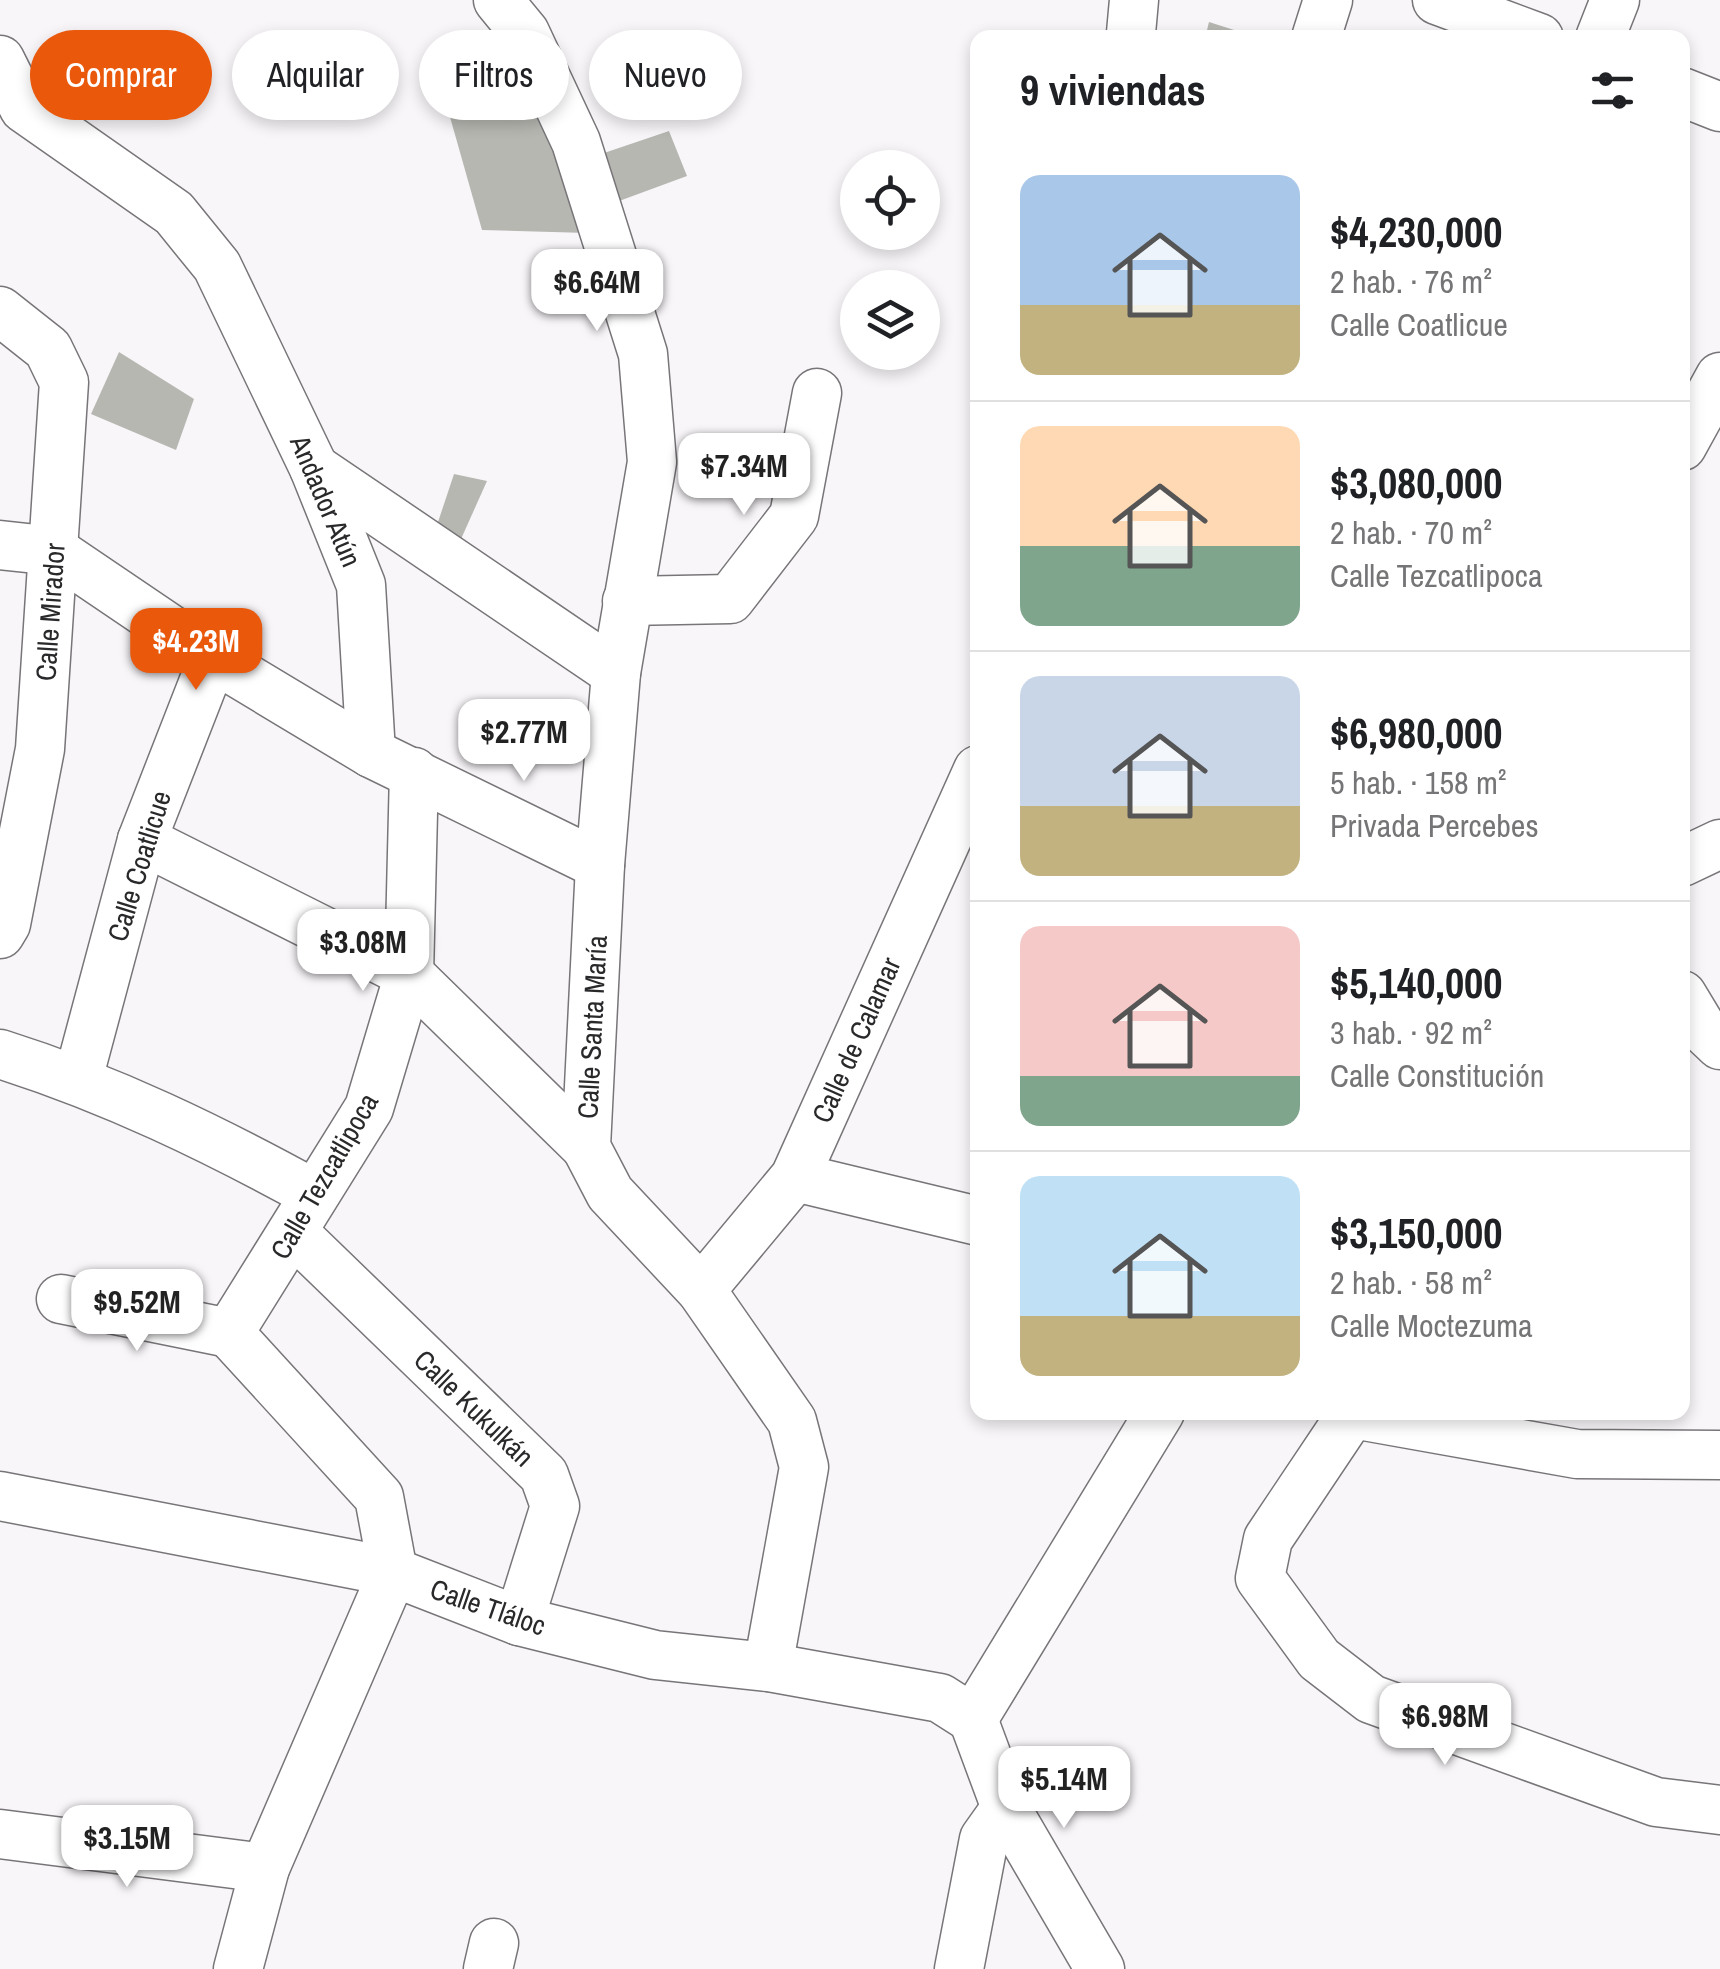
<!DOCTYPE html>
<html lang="es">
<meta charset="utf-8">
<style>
:root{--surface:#fff;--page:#f6f6f6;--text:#202124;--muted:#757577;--line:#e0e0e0;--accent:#ea580c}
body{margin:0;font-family:"Archivo Narrow",sans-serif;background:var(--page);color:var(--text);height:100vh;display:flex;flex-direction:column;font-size:38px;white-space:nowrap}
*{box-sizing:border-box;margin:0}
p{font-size:32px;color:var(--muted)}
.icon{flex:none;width:55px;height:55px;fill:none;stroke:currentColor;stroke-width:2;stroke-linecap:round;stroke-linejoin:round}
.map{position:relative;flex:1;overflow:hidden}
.sheet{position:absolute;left:970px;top:30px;width:720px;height:1390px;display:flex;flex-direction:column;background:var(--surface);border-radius:20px;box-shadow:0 5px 15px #0003}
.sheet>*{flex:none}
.top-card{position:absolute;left:30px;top:30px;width:790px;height:90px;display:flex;gap:20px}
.buttons{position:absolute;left:840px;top:150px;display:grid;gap:20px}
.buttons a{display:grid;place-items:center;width:100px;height:100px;border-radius:50%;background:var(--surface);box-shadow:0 5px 15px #0003;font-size:50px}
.price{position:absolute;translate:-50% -85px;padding:0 22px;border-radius:20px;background:#fff;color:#222;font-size:32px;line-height:65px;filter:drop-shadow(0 2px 5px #0008)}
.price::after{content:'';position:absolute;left:50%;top:60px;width:30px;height:22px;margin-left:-15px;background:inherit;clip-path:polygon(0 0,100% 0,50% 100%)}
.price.on{background:var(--accent);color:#fff}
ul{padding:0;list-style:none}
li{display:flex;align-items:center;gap:30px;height:250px;padding:0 50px}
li+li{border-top:2px solid var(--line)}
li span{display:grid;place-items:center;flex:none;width:280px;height:200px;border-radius:20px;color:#555}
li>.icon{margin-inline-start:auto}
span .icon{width:120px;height:120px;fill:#fffc;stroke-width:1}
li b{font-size:42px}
h2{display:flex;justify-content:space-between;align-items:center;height:120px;padding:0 50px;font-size:42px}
.tag{padding:0 35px;border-radius:45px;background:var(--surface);box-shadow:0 5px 15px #0003;font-size:35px;line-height:90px}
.tag.on{background:var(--accent);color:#fff}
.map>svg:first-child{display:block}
.building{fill:#b7b7b2}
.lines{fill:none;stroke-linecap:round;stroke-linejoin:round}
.minor-casing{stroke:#787579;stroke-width:51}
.minor{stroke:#fff;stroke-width:48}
.labels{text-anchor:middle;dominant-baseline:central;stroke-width:9;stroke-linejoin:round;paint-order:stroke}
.street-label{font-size:28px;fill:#29282a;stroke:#fff}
</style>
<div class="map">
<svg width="1720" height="1969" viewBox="0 0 1720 1969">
<rect width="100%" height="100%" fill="#f9f6fa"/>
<!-- building -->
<g class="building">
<path d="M1209,22l47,15v1h-51z"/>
<path d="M541,95l46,138 -105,-3 -32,-113z"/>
<path d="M669,131l18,45 -76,28 -7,-51z"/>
<path d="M119,352l75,47 -18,51 -85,-36z"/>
<path d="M454,474l33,7 -30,67 -21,-20z"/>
</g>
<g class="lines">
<!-- minor casing -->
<g class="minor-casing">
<g id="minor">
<path d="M498,0l27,33 51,109 67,212 9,108 -36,211 -16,192 -14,282 24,46 91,97 91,131 12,46 -36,200"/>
<path d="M1437,0l102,38"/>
<path d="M1131,33l3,-33"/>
<path d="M1316,38l12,-38"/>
<path d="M1600,38l15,-38"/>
<path d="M0,60l24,48 150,105 43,53 97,202 47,117 10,168"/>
<path d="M1682,92l38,15"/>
<path d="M0,311l48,38 16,33 -24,367 -34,175 -6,10"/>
<path d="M1682,446l38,-69"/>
<path d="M314,468l302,205"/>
<path d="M0,545l55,6 158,107 158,95 229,112"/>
<path d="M627,601l103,-2 64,-83 23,-123"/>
<path d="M142,840l267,134 177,173"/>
<path d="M1682,862l38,-18"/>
<path d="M1682,995l20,33 18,17"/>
<path d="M0,1054c111,35 212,84 314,140"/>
<path d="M78,1079l64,-239 71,-182"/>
<path d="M795,1177l183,44"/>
<path d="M294,1233l250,242 11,31 -36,115"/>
<path d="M701,1290l94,-113 183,-407"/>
<path d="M61,1299l168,34"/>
<path d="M229,1333l150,164 14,75 -128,296 -27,101"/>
<path d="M229,1333l140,-225 40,-134 5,-202"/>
<path d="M1353,1412l-85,127 -8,39 59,81 52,40 285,103 64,8"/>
<path d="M1353,1414l224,40 143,1"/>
<path d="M0,1496l393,76 126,49 136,34 113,12 172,31 33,21"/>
<path d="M973,1719l187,-307"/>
<path d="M973,1719l33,89 94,161"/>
<path d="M0,1834l265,34"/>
<path d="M488,1969l6,-26"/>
<path d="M959,1969l25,-130 22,-31"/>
</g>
</g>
<!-- minor -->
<use href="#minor" class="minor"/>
</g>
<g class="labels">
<!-- street labels -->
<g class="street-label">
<text transform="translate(326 501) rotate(67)">Andador Atún</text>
<text transform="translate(50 612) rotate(-86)">Calle Mirador</text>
<text transform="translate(139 866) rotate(-73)">Calle Coatlicue</text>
<text transform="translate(592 1027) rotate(-87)">Calle Santa María</text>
<text transform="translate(856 1040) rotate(-66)">Calle de Calamar</text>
<text transform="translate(324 1176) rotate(-60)">Calle Tezcatlipoca</text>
<text transform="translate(474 1408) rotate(44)">Calle Kukulkán</text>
<text transform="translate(488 1607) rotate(19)">Calle Tláloc</text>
</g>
</g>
</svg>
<div class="buttons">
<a><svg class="icon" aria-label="locate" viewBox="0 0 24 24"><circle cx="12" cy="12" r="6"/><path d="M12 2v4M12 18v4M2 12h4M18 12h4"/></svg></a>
<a><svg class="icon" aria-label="layers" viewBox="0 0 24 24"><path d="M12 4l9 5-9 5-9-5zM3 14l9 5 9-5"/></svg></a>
</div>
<b class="price" style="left:597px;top:334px">$6.64M</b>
<b class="price" style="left:744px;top:518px">$7.34M</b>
<b class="price on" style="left:196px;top:693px">$4.23M</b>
<b class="price" style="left:524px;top:784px">$2.77M</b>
<b class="price" style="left:363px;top:994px">$3.08M</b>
<b class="price" style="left:137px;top:1354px">$9.52M</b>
<b class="price" style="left:1445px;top:1768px">$6.98M</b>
<b class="price" style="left:1064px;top:1831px">$5.14M</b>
<b class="price" style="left:127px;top:1890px">$3.15M</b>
<div class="top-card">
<a class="tag on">Comprar</a>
<a class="tag">Alquilar</a>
<a class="tag">Filtros</a>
<a class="tag">Nuevo</a>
</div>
<section class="sheet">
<h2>9 viviendas<svg class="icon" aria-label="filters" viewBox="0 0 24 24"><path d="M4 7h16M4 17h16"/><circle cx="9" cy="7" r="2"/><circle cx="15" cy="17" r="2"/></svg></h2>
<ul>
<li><span style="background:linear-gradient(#a9c7e8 65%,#c2b280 0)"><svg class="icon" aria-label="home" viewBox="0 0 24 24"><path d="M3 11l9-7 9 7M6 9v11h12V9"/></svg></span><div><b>$4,230,000</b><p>2 hab. · 76 m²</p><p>Calle Coatlicue</p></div></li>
<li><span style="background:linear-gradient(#ffd9b3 60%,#7fa58c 0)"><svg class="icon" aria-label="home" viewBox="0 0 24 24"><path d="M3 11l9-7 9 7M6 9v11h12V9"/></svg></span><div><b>$3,080,000</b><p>2 hab. · 70 m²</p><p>Calle Tezcatlipoca</p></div></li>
<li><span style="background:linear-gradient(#c9d6e8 65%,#c2b280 0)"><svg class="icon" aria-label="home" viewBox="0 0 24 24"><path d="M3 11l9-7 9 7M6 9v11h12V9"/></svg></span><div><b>$6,980,000</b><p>5 hab. · 158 m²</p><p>Privada Percebes</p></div></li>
<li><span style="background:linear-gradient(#f6c9c9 75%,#7fa58c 0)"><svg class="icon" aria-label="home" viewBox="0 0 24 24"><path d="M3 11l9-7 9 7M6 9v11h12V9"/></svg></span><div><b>$5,140,000</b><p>3 hab. · 92 m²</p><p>Calle Constitución</p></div></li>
<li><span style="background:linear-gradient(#bfe0f5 70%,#c2b280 0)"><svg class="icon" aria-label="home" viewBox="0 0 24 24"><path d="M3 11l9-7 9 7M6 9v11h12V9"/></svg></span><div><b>$3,150,000</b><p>2 hab. · 58 m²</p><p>Calle Moctezuma</p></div></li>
</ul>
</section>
</div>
